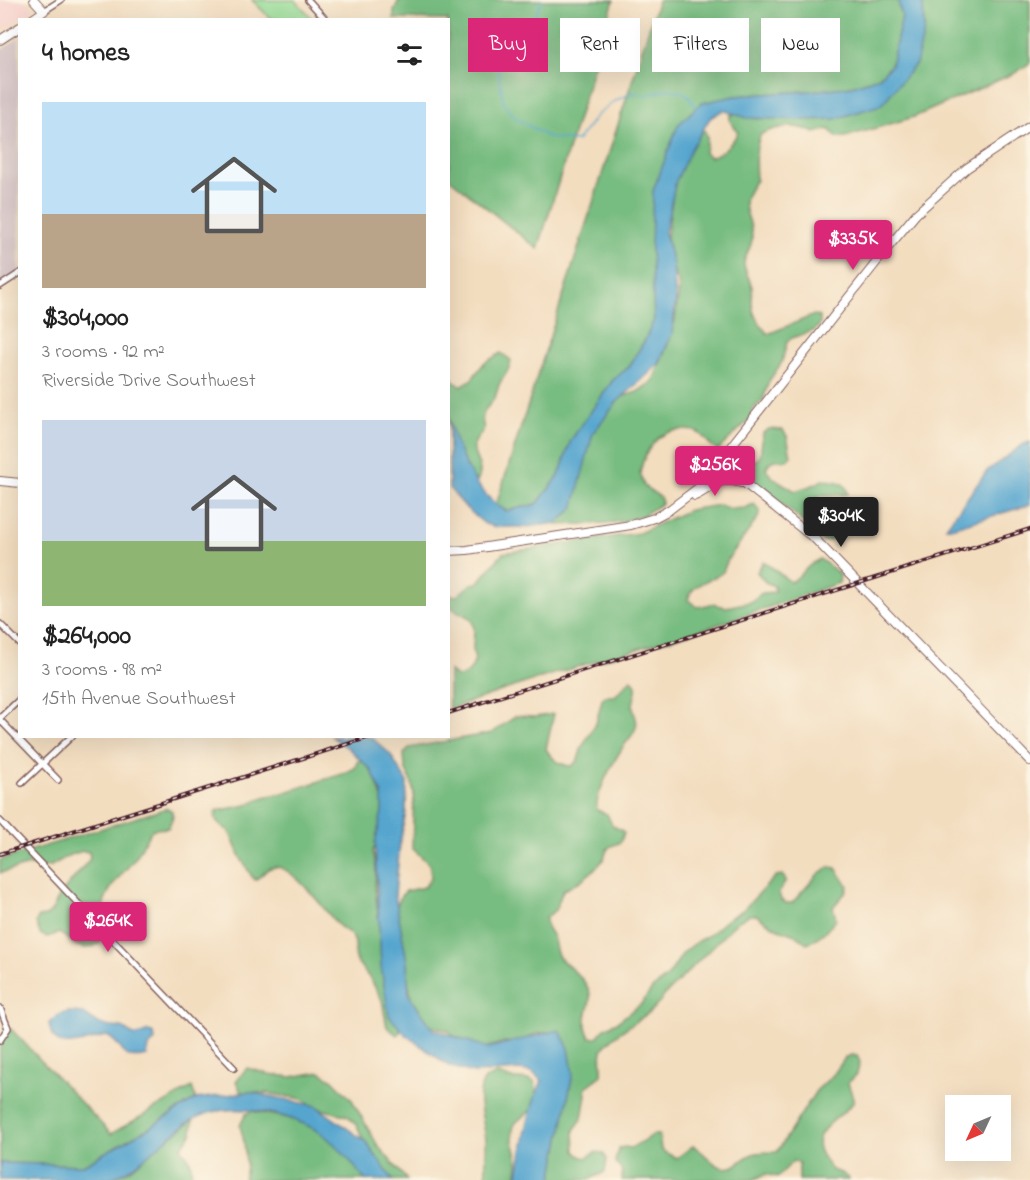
<!DOCTYPE html>
<meta charset="utf-8">
<style>
:root{--surface:#fff;--page:#f2f2f2;--text:#222;--muted:#767676;--accent:#db2777}
body{margin:0;font-family:"Indie Flower",sans-serif;background:var(--page);color:var(--text);height:100vh;display:flex;flex-direction:column;font-size:22px;white-space:nowrap}
*{box-sizing:border-box;margin:0}
p{font-size:20px;color:var(--muted)}
.icon{flex:none;width:33px;height:33px;fill:none;stroke:currentColor;stroke-width:2;stroke-linecap:round;stroke-linejoin:round}
.map{position:relative;flex:1;overflow:hidden}
.drawer{position:absolute;left:18px;top:18px;width:432px;height:720px;display:flex;flex-direction:column;background:var(--surface);border-radius:0px;box-shadow:0 6px 24px #0002}
.drawer>*{flex:none}
.top-card{position:absolute;left:468px;top:18px;width:471px;height:54px;display:flex;gap:12px}
.needle{width:39px;rotate:226deg}
.fabs{position:absolute;left:945px;top:1095px;display:grid;gap:12px}
.fabs a{display:grid;place-items:center;width:66px;height:66px;border-radius:0px;background:var(--surface);box-shadow:0 6px 24px #0002;font-size:30px}
.price{position:absolute;translate:-50% -51px;padding:0 14px;border-radius:6px;background:var(--accent);color:#fff;font-size:20px;line-height:39px;filter:drop-shadow(0 2px 3px #0008)}
.price::after{content:'';position:absolute;left:50%;top:36px;width:18px;height:14px;margin-left:-9px;background:inherit;clip-path:polygon(0 0,100% 0,50% 100%)}
.price.active{background:#222;color:#fff}
ul{padding:0;list-style:none}
li{display:grid;align-content:center;gap:12px;height:318px;padding:0 24px}
li span{display:grid;place-items:center;height:186px;border-radius:0px;color:#555}
li>.icon{margin-inline-start:auto}
span .icon{width:108px;height:108px;fill:#fffc;stroke-width:1}
li b{font-size:26px}
h2{display:flex;justify-content:space-between;align-items:center;height:72px;padding:0 24px;font-size:26px}
.tag{padding:0 21px;border-radius:0px;background:var(--surface);box-shadow:0 6px 24px #0002;font-size:21px;line-height:54px}
.tag.active{background:var(--accent);color:#fff}
.map>svg:first-child{display:block}
.built{fill:#f7d0cc}
.industrial{fill:#d2bec3}
.green{fill:#94dc97;stroke:#6f7e61;stroke-width:1.5}
.forest{fill:#77bc80;stroke:#606e56;stroke-width:1.5}
.water{fill:#54a5cf;stroke:#4f627d;stroke-width:1.5}
.lines{fill:none;stroke-linecap:round;stroke-linejoin:round}
.stream{stroke:#54a5cf;stroke-width:1.5}
.street-casing{stroke:#85625f;stroke-width:8}
.secondary-casing{stroke:#85625f;stroke-width:10}
.street{stroke:#fff;stroke-width:5}
.secondary{stroke:#fff;stroke-width:8}
.rail-casing{stroke:#4a1f2b;stroke-width:4}
.rail{stroke:#fcf5e5;stroke-width:1.5;stroke-dasharray:4.5;stroke-linecap:butt}
</style>
<div class="map">
<svg width="1030" height="1180" viewBox="0 0 1030 1180">
<rect width="100%" height="100%" fill="#fcf5e5"/>
<filter id="ink" filterUnits="userSpaceOnUse"><feTurbulence type="fractalNoise" baseFrequency=".0167" numOctaves="2"/><feDisplacementMap in="SourceGraphic" scale="12" xChannelSelector="R" yChannelSelector="G"/><feConvolveMatrix kernelMatrix="1 2 1 2 8 2 1 2 1" color-interpolation-filters="sRGB"/></filter>
<filter id="wash" filterUnits="userSpaceOnUse"><feTurbulence type="fractalNoise" baseFrequency=".008" numOctaves="4" result="noise"/><feDisplacementMap in="SourceGraphic" scale="24" xChannelSelector="R" yChannelSelector="G"/><feGaussianBlur stdDeviation="1.35" result="paint"/><feColorMatrix in="noise" values="0 0 0 0 0 0 0 0 0 0 0 0 0 0 0 0 0 1.4 0 .05"/><feComposite in="paint" operator="in"/></filter>
<g filter="url(#wash)">
<rect width="100%" height="100%" fill="#f3ddbf"/>
<!-- built -->
<path class="built" d="M0,0h24l10,9 -34,23z"/>
<!-- industrial -->
<path class="industrial" d="M19,38v238l-19,14v-239z"/>
<!-- green -->
<path class="green" d="M252,0h43l18,19h-42z"/>
<!-- forest -->
<g class="forest">
<path d="M399,0h215l-76,249 -89,-71 -1,-158 -54,-1v-8z"/>
<path d="M658,0h240l4,17 -11,49 -12,11 -27,9 -31,4 -86,6 -57,29 -24,163v32l-9,20 -16,27 -16,13 -42,60 -12,36 -22,28 -31,7 -10,-6z"/>
<path d="M923,0h107v63l-15,10 -101,44 -69,20h-7l-10,-8 -13,4c-19,-10 -35,-7 -54,1 -7,16 -6,30 -5,46 -22,29 -4,31 -4,58 0,10 -8,17 -8,26 1,8 6,15 8,23 1,5 0,9 0,14 0,14 7,23 16,33l46,-19 6,2v7l-5,6 -23,8 -5,4 -5,20 -13,19 -6,19 -9,8 -4,11 -32,31c-10,-3 -12,-14 -21,-18 -4,-2 -10,-2 -14,-2 -25,-1 -39,21 -43,43l4,13 16,11 2,6c-7,4 -14,10 -21,13 -25,10 -56,7 -83,9l-5,-4 12,-5 8,-9 1,-18 20,-59 25,-32 18,-6 16,-11 17,-42 5,-19 4,-29 -1,-10 -7,-18 -4,-27 8,-57 3,-13 25,-37c7,8 4,15 1,24l6,4c12,-3 23,-14 28,-25l-8,-11v-6c14,-4 24,9 38,1l112,-11 44,-73z"/>
<path d="M501,353l10,7c-1,12 -8,16 -12,25 -2,5 -2,10 -5,14 -8,10 -15,15 -10,29 -2,6 -9,11 -10,17 -3,13 11,19 4,35l-6,1 -23,-38 -1,-70 6,9 7,4 10,-6 13,-17z"/>
<path d="M769,429l14,1 4,6 4,20 -4,4h-13l-5,3 -3,6 6,8 23,14 21,-7 6,-4c12,1 24,0 26,14l-28,2 -11,10v13c8,8 20,8 22,21l-8,1 -32,-30 -54,-39 -7,-10 2,-6 5,-4 11,8 6,1 6,-4 3,-24z"/>
<path d="M754,504l6,7 -2,7 -30,41 -5,13c-12,9 -32,11 -35,28l10,7 14,-3 14,3 24,-5 12,-9 13,-1 -1,-6 -9,-4 -8,-10 6,-10c8,3 18,14 28,20 11,-6 14,-16 29,-23l16,12 4,5 -1,7 -125,43 -177,53 -88,30v-38l8,6c11,-1 15,-8 18,-18 -6,-11 4,-30 -5,-40 -6,-6 -16,-7 -21,-14v-8l2,-2 6,1 14,-12 7,-1 25,-30 136,-20 50,-23 30,-5 12,4 14,-1z"/>
<path d="M631,679c10,8 3,15 2,26 -1,8 6,13 3,22 -3,10 -10,14 -15,23 -8,13 -27,46 -24,60l10,4 5,11 12,7 -3,10 -12,5c-3,4 -4,9 -6,13 -8,11 -28,26 -40,30l-7,19 -10,9c-1,9 2,10 6,17 4,6 2,15 7,22 9,11 23,18 29,31 8,15 -10,29 2,49l6,1 9,-10 12,-6 24,-18 11,-15 16,-13 15,-23 15,-12 11,-6 17,-15 17,-10 27,-28 6,-6 6,-1 4,5 -7,13 2,7 5,3h6l27,-30 11,-6 6,1 12,18 -2,6 -13,15 3,12c-5,9 -20,21 -29,24l-12,-8 -19,-7 -20,-13h-7l-12,7 -74,75c-9,18 -38,28 -52,43 -4,4 -8,6 -9,11 -2,7 1,16 0,24l-17,13 1,7 -4,24 -8,11 1,21 5,5 6,2 10,-6 7,1 4,6 -2,13 -17,8h-47l26,-133 -5,-12 -5,-4 -22,3 -17,9 -14,-1 -24,8 -27,-14 -4,-5 -18,-5 -18,-17 -17,-100 5,-13 5,-5 19,-4 6,-10 -1,-12 -18,-17 2,-54 -2,-10 -7,-16 -1,-14 5,-6 83,-15 24,-17 19,1 19,-3 -8,35c6,10 15,17 26,17l6,-6 4,-13 14,-24 6,-23 3,-4h10z"/>
<path d="M363,758l12,19 8,24 -4,39 -6,11 3,17 -1,19 3,28 15,99 8,17 -4,4 -10,-8 -5,-27 -11,-20 -16,-21c-1,-7 2,-13 -1,-19 -3,-8 -11,-10 -17,-16 -11,-13 -43,-56 -60,-57 -11,-1 -14,10 -23,13l-14,-23 -11,-26 -10,-7 -4,-6 1,-7 31,-6 17,-8 19,-4 62,-20 10,-5 2,-6z"/>
<path d="M167,808l5,3 1,6 -5,11 -15,1c-7,8 -11,19 -17,28 -11,15 -27,28 -32,46 -3,12 3,33 -7,41 -15,11 -27,-5 -38,-11l-12,4 -7,-3 -4,-12 3,-5 7,-1 5,-4 9,-17 30,-36 -1,-7 -6,-1 -13,4 -21,12 -19,-2 -30,8v-13z"/>
<path d="M11,1029l100,105 81,-47 4,12 -47,29 -66,37 -83,-2v-122z"/>
<path d="M851,1055l6,1 3,6 -3,12 -9,9 6,18c-14,20 -51,30 -29,59 2,2 2,6 5,8 6,6 12,2 19,12h-50v-17l-6,-2 -15,16 -12,-3 -14,6h-130v-9l-7,-10 4,-12 5,-2 7,1 22,-13h6l2,14 5,4 11,5 16,-12c10,5 16,15 26,20 16,7 21,-8 34,-12 8,-3 16,-1 24,-2l39,-61 18,-17 11,-16z"/>
<path d="M247,1068l22,6 22,3 29,-5 13,8 19,20 26,46 29,34h-25l-25,-54 -9,-10 -31,-8 -15,-9 -35,-6 -26,-1 -5,-11z"/>
<path d="M497,1074c6,1 12,5 18,5 14,2 22,-4 21,16 0,7 -2,12 -7,17 -6,6 -14,8 -16,17 -4,16 11,27 2,51h-28c-3,-13 0,-26 -1,-39 -1,-19 -13,-45 -1,-62z"/>
<path d="M252,1111l68,13 50,56h-126l2,-16 -2,-22 -4,-17 6,-11z"/>
<path d="M193,1120l-1,13 -11,15c10,10 11,18 11,32h-86l24,-10 28,-24z"/>
</g>
<!-- water -->
<g class="water">
<path d="M898,0h25l1,32 -8,32 -35,41 -46,14 -30,1 -58,-2 -24,-8 -13,8 -19,31 -15,32 -11,51 8,32 3,36 -4,34 -13,30 -43,39 -23,30 -20,76 -16,14 -31,4h-29l-12,-3 -18,-15 -18,-21v-69c8,33 26,74 57,92l31,-7 22,-28 12,-36 42,-60 16,-13 16,-27 9,-20 -3,-74 2,-55 25,-66 23,-22 34,-7 86,-6 31,-4 27,-9 12,-12 11,-48z"/>
<path d="M1030,442v63l-76,22h-8l41,-56 37,-27z"/>
<path d="M332,737h39l19,17 17,28 -1,30 -6,31 -5,52 12,66 2,34 24,34 55,19 71,-18 10,18 4,25 -21,107h-35c6,-33 10,-69 25,-99l-10,-9 -12,-2 -47,3 -24,-7 -43,-31 -17,-19 -8,-49 -6,-124 7,-31v-19l-11,-23 -23,-22z"/>
<path d="M68,1012l16,1c7,9 26,16 37,14 12,8 14,12 27,4l6,3 1,6 -6,7 -2,9c-29,7 -21,-11 -40,-20 -20,3 -54,23 -58,-13l10,-8z"/>
<path d="M249,1092l67,14 49,35 28,39h-28c-11,-15 -25,-32 -40,-44 -32,-24 -99,-37 -134,-15 -28,18 -50,46 -82,58 -9,1 -21,1 -31,1 -26,0 -52,0 -78,0v-17l83,2 66,-37 47,-29z"/>
</g>
<g class="lines">
<!-- stream -->
<path class="stream" d="M542,0l-10,23 -25,25 -10,17 7,39 12,14 34,20 27,3 19,-25 17,-14 19,-9 14,2 23,-6 17,4 11,16"/>
</g>
</g>
<g filter="url(#ink)">
<g class="lines">
<!-- street casing -->
<g class="street-casing">
<g id="street">
<path d="M308,0l18,20"/>
<path d="M44,11l17,-11"/>
<path d="M0,286l20,-13"/>
<path d="M0,624l20,20"/>
<path d="M0,718l20,-19"/>
<path d="M0,720l58,60"/>
<path d="M22,783l50,-47"/>
<path d="M0,821l234,247"/>
<path d="M0,1008l8,20 -8,12"/>
</g>
</g>
<!-- secondary casing -->
<g class="secondary-casing">
<g id="secondary">
<path d="M31,20l13,-9 -10,-11"/>
<path d="M0,40l20,-13"/>
<path d="M719,463l96,76 215,222"/>
<path d="M0,481l20,2"/>
<path d="M695,496c19,-9 22,-20 46,-13"/>
<path d="M448,551l19,-1 164,-25 23,-7 15,-8 29,-22 192,-243 26,-31 51,-46 63,-42"/>
</g>
</g>
<!-- street -->
<use href="#street" class="street"/>
<!-- secondary -->
<use href="#secondary" class="secondary"/>
<!-- rail casing -->
<g class="rail-casing">
<g id="rail">
<path d="M448,713l582,-184"/>
<path d="M0,854l373,-118"/>
</g>
</g>
<!-- rail -->
<use href="#rail" class="rail"/>
</g>
</g>
</svg>
<div class="fabs">
<a><svg class="needle" viewBox="-14 -14 28 28"><path d="M0-13l5 13h-10z" fill="#e53935"/><path d="M0 13l5-13h-10z" fill="#767676"/></svg></a>
</div>
<b class="price" style="left:853px;top:271px">$335K</b>
<b class="price" style="left:715px;top:497px">$256K</b>
<b class="price active" style="left:841px;top:548px">$304K</b>
<b class="price" style="left:108px;top:953px">$264K</b>
<div class="top-card">
<a class="tag active">Buy</a>
<a class="tag">Rent</a>
<a class="tag">Filters</a>
<a class="tag">New</a>
</div>
<section class="drawer">
<h2>4 homes<svg class="icon" aria-label="filters" viewBox="0 0 24 24"><path d="M4 7h16M4 17h16"/><circle cx="9" cy="7" r="2"/><circle cx="15" cy="17" r="2"/></svg></h2>
<ul>
<li><span style="background:linear-gradient(#bfe0f5 60%,#b9a48a 0)"><svg class="icon" aria-label="home" viewBox="0 0 24 24"><path d="M3 11l9-7 9 7M6 9v11h12V9"/></svg></span><div><b>$304,000</b><p>3 rooms · 92 m²</p><p>Riverside Drive Southwest</p></div></li>
<li><span style="background:linear-gradient(#c9d6e8 65%,#8fb573 0)"><svg class="icon" aria-label="home" viewBox="0 0 24 24"><path d="M3 11l9-7 9 7M6 9v11h12V9"/></svg></span><div><b>$264,000</b><p>3 rooms · 98 m²</p><p>15th Avenue Southwest</p></div></li>
</ul>
</section>
</div>
